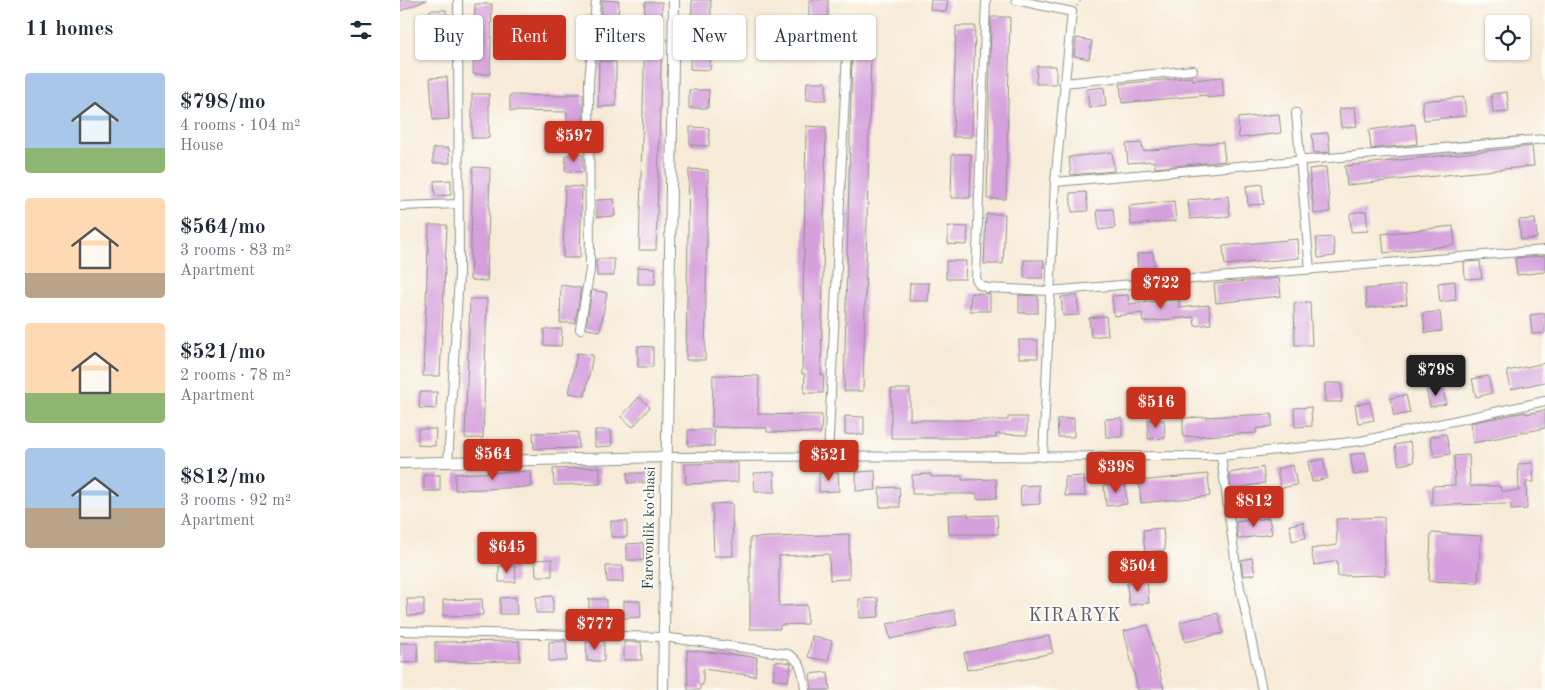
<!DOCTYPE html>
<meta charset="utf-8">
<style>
:root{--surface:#fff;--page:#f6f6f7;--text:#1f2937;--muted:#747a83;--accent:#c8321e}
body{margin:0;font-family:"Old Standard TT",serif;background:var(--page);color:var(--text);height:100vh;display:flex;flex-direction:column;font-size:19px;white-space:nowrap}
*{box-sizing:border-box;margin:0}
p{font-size:16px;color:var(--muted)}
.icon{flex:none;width:28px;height:28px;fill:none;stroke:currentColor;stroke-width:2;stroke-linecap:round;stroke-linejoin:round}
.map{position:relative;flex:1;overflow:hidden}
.side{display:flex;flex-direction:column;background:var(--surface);width:400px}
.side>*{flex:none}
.top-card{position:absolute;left:15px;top:15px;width:475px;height:45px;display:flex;gap:10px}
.buttons{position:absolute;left:1085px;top:15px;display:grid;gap:10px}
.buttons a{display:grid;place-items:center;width:45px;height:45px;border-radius:5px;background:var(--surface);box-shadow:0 1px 4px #0004;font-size:25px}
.price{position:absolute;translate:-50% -42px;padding:0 11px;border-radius:5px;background:var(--accent);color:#fff;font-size:16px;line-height:32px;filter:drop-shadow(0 1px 2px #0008)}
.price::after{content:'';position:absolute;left:50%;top:30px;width:15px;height:11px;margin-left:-8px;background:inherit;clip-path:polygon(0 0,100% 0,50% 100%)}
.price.active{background:#222;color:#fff}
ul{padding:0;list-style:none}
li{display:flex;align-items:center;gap:15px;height:125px;padding:0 25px}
li span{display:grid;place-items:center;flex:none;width:140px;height:100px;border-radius:5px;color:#555}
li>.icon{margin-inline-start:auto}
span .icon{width:60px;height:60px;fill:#fffc;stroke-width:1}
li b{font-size:21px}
h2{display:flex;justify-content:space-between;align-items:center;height:60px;padding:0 25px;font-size:21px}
.chip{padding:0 18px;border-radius:5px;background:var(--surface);box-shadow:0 1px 4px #0004;font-size:18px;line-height:45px}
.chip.active{background:var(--accent);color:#fff}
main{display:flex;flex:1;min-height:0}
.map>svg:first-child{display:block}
.building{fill:#d6a0dd}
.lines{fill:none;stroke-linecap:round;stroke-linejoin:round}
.minor-casing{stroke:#8b9486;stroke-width:10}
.tertiary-casing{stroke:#8b9486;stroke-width:12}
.path{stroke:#8b9486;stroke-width:2;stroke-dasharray:1 4;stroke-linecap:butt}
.minor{stroke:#fff;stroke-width:8}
.tertiary{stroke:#fff;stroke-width:10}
.labels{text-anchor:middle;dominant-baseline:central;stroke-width:4;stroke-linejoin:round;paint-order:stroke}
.street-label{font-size:15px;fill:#1f3d34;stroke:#fdfcf7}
.quarter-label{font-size:18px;letter-spacing:1px;fill:#5f606f;stroke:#fdfcf7}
</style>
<main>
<section class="side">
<h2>11 homes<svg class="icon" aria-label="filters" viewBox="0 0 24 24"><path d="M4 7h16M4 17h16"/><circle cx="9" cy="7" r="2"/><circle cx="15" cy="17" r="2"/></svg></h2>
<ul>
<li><span style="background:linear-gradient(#a9c7e8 75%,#8fb573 0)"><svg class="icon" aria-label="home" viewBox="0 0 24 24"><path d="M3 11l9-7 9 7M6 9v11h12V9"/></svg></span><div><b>$798/mo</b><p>4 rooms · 104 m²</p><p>House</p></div></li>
<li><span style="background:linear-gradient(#ffd9b3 75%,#b9a48a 0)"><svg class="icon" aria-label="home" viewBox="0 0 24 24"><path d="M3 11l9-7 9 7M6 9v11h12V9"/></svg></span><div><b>$564/mo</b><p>3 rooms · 83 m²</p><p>Apartment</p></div></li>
<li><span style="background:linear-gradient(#ffd9b3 70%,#8fb573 0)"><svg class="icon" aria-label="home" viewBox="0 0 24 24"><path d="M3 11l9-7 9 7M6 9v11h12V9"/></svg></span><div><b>$521/mo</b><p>2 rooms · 78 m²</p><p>Apartment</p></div></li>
<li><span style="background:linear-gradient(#a9c7e8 60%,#b9a48a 0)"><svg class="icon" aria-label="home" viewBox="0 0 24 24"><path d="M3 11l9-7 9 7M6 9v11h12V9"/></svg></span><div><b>$812/mo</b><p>3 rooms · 92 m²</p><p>Apartment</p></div></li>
</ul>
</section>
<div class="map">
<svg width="1145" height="690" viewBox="0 0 1145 690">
<rect width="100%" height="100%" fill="#fdfcf7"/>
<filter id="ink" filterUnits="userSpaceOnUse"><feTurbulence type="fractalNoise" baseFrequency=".02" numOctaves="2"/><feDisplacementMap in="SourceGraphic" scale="10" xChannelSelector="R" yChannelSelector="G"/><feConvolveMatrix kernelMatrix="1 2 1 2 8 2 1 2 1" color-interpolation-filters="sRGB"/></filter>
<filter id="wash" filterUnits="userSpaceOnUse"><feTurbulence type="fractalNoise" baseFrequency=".0096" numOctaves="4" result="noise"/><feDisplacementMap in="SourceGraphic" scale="20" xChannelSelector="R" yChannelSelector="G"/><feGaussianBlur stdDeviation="1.12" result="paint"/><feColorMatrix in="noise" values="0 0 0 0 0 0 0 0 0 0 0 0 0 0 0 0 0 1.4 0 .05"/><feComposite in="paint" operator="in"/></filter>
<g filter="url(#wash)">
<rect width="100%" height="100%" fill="#f7ebd8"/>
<g id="blocks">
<!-- building -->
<g class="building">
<path d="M0,0h27l-27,11z"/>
<path d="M202,0l17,1 -2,44h-17z"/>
<path d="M292,0h19l-1,70 -20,-1z"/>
<path d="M409,0h19v17l-19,-1z"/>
<path d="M531,0h17l-2,12 -16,-3z"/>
<path d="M245,2h17v17l-18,-1z"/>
<path d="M75,4h17l-2,70h-17z"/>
<path d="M30,10h16l2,41h-16z"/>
<path d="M591,17h19l-4,182h-19z"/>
<path d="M556,26h19l-3,111h-19z"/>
<path d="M245,34h17l-6,216h-17z"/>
<path d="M408,38h20l-1,18 -19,-1z"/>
<path d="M676,38l16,3 -3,18 -15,-3z"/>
<path d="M452,53h19l-8,338h-19z"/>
<path d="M199,61l17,1v44l-18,1z"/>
<path d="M637,66h19v18h-20z"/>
<path d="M47,77l2,42 -16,1 -3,-42z"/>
<path d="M792,77v3l30,-3 2,19 -17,2v-3l-85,8 -2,-19z"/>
<path d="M407,82h19v18h-20z"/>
<path d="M704,87l2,19 -17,2 -2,-19z"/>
<path d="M289,90h20l-1,18h-19z"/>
<path d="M1107,92l2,20 -16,1 -2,-19z"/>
<rect x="72" y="94" width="17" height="44"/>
<path d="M167,94h16v46l-17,-1 1,-27 -57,-1v-16l57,1z"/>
<path d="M1064,97l2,19 -42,4 -2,-19z"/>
<path d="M955,107l2,19 -16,2 -2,-19z"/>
<path d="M879,114l2,19 -42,5 -1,-20z"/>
<path d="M1015,124l2,20 -46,5 -2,-19z"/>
<path d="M406,126l20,1 -5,248h3l-1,18h-19l1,-19h-3z"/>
<path d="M290,127l19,1v18l-19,-1z"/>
<path d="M928,133l2,19 -16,1 -2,-19z"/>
<path d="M823,142l2,19 -70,7 -1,-7 -26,2 -2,-19 16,-1 1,8z"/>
<path d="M1132,146l2,20 -187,19 -2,-19z"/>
<path d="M33,148h16l1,15h-17z"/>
<path d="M712,152l2,19 -43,4 -2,-18z"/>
<path d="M552,154h19l-1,44h-19z"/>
<path d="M166,155h17v17l-18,-1z"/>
<path d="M73,167l17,1 -3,113 -17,-1z"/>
<path d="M926,167l4,45 -16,2 -5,-45z"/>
<path d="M289,169l19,1 -3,190h-19z"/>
<path d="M51,180v15l-16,1 -1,-15z"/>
<path d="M862,184l2,20 -16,1 -2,-19z"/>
<path d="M165,186l17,1 -2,71h-17z"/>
<path d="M686,192l2,19 -16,1 -2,-19z"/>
<path d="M828,196l2,20 -40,3 -2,-19z"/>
<path d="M214,199l1,17 -18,1v-17z"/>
<path d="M774,201l2,20 -45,4 -2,-19z"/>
<path d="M713,209l2,19 -16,2 -2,-20z"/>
<path d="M966,211l2,20 -17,1 -1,-19z"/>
<path d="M586,214h19l-2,50h-19z"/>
<path d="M1135,219l2,19 -16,2 -2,-20z"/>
<path d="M29,225h18l-7,151h-17z"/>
<path d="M548,226l20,1 -1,18 -19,-1z"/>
<path d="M1053,226l2,19 -71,8 -2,-19z"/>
<path d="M933,237l2,19 -17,2 -2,-20z"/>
<path d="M898,239l1,19 -74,7 -2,-19z"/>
<path d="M753,252l2,19 -17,2 -1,-19z"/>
<path d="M1145,256v16l-28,3 -2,-17z"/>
<path d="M196,259h18v17h-17z"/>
<path d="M624,260h20l-1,18h-19z"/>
<path d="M546,261h20l-1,18h-19z"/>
<path d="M1080,261l2,17 -17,1 -1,-17z"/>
<path d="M238,267l18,1 -1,16h-17z"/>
<path d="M879,278l2,18 -65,7 -2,-19z"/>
<path d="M1055,281l1,19 -16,2 -2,-19z"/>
<path d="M510,283h19l-1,18h-19z"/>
<path d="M161,285l20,3 -6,35h-15z"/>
<path d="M1005,285l2,19 -40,4 -2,-19z"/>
<path d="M192,290l15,3 -7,38 -14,-2z"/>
<path d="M571,293l19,1v17h-20z"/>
<path d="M619,295l19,1v17h-19z"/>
<path d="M677,295l2,20 -16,1 -2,-19z"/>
<path d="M728,295l1,9 50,-5v9l30,-3 2,19 -16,2 -1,-9 -51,5 -1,-9 -28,3 -2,-20z"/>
<path d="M70,299h17l-4,139h-18z"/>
<path d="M910,302l2,43h-17l-1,-42z"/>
<path d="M1040,312l2,19 -17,2 -2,-20z"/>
<path d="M1145,313v20l-13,1 -2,-19z"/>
<path d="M706,316l2,19 -17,2 -2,-19z"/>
<path d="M144,329h18l-1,17 -17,-1z"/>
<rect x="619" y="340" width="19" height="18"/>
<path d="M238,346l15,1v20h-15z"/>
<path d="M177,353l16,2 -8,41 -16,-3z"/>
<path d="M1145,363v19l-34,7 -4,-18z"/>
<path d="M313,375l46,1 -1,38 64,1 -1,18 -54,-1v-4l-55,-1z"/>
<path d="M1088,376l4,17 -16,4 -4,-18z"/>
<path d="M925,383h16l1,19h-17z"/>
<path d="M1042,386l4,18 -16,3 -4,-18z"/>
<path d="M491,389h19v31h98v-3h19v18l-31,-1v4h-105z"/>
<path d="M20,392h17l-1,17 -17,-1z"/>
<path d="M1006,395l4,18 -16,3 -4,-18z"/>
<path d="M239,397l11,10 -17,20 -12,-10z"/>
<path d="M970,402l4,18 -16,3 -3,-18z"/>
<path d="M911,407l1,19 -17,1 -1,-19z"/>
<path d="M1145,410v18l-72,15 -3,-20 55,-11 1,2z"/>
<path d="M872,414v12l-16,3 1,4 -74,4v-19z"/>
<path d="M445,416l19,1v18l-19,-1z"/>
<path d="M674,418v19h-16l-1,-18z"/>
<path d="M722,418v19h-16l-1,-18z"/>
<path d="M748,420h16l1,18 -17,1z"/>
<path d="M18,429h18l-1,17 -17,-1z"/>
<path d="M195,430h16l1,16 -17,1z"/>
<rect x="288" y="430" width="26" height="16"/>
<path d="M178,432l1,16 -45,1 -1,-16z"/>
<path d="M1046,434l4,20 -16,3 -4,-20z"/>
<path d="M1010,442l4,20 -15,3 -4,-20z"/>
<path d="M965,452l4,20 -15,3 -4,-20z"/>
<path d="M1069,455l1,31h30l1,5h18l-1,-27 15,-1 1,19h-8l1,27 -16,1v-6l-79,1v-19l23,-1 -1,-29z"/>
<path d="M923,459l4,19 -15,4 -4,-20z"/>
<path d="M338,463v19l-52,2 -1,-20z"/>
<path d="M893,465l4,20 -16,3 -4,-19z"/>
<path d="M200,467v17l-46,1 -1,-16z"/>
<path d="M863,467l2,16 -34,6 -2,-16z"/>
<path d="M131,471l1,16 -77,3v-16z"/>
<path d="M475,471l1,19 -20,1v-19z"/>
<path d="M374,472l1,20h-20l-1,-19z"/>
<path d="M438,472l1,19 -20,1v-19z"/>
<path d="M227,473h21v9l-20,1z"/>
<path d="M531,474v3l31,-1v4l34,-1 1,19 -20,1v-5h-65v-19z"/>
<path d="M808,474l2,22 -69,7 -2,-22z"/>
<rect x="24" y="475" width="16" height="16"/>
<path d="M684,476l1,20h-20v-19z"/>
<path d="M725,483l2,21 -21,2 -2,-21z"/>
<path d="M639,485l1,19 -19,1 -1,-19z"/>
<path d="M499,487l1,20h-20l-1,-19z"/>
<path d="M332,503l1,53h-19l-2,-52z"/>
<path d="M568,514v2l29,-1 1,19h-49l-1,-19z"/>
<path d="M984,517l1,58 -47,1 -1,-15 -23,4 -3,-16 26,-4 -1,-26z"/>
<path d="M869,518l3,16 -34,5 -2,-17z"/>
<rect x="211" y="521" width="16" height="16"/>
<path d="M903,522l3,16 -14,3 -2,-16z"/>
<path d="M763,528l2,22 -20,2 -2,-22z"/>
<path d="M1031,533l50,3 -3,47 -49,-2z"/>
<path d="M449,534v45l-19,1 -1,-26 -50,2v50l28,-1v19l-27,1v4h-30v-91z"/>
<path d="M243,543l1,17h-17v-16z"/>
<path d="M852,558l3,16 -12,2 -2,-16z"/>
<path d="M152,559v17h-16l-1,-16z"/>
<path d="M99,566h16l1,16h-17z"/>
<path d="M206,566h17v16h-16z"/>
<path d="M747,581l2,22 -20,2 -2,-22z"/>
<path d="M153,596v17h-17v-16z"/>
<path d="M116,597l1,17h-17v-16z"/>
<path d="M478,598l1,19 -19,1 -1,-19z"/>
<path d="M7,599h17v16l-16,1z"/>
<path d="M82,599l1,16 -40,1v-16z"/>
<path d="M189,599h17v16l-17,1z"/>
<path d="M224,601h16l1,16 -17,1z"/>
<path d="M554,610l3,15 -67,14 -3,-15z"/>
<path d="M818,613l5,20 -38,9 -5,-20z"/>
<path d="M748,625l16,65h-26l-14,-59z"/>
<path d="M412,636l20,5 -4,20 -20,-4z"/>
<path d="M649,636l4,17 -86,17 -3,-17z"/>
<path d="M119,641l1,20 -85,1v-20z"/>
<path d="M166,641l1,20h-18v-19z"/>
<path d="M204,641v20h-17l-1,-19z"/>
<path d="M224,642h17l1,18h-18z"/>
<path d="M0,643h17l1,19 -18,1z"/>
<path d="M287,650l70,7 -2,19 -52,-7v16h-3v5h-12z"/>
<path d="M375,661l16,2 -3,18 -15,-2z"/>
<path d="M428,672l2,18h-18l-2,-16z"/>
</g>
</g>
</g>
<g filter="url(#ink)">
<use href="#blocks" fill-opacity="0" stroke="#8b9486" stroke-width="1"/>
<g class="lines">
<!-- minor casing -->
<g class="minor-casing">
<g id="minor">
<path d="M586,0l-10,279 4,6 8,3 61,3 496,-41"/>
<path d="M616,0l56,12 -17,170 -12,275"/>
<path d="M664,83l129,-13"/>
<path d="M896,113l14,157"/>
<path d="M655,182l490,-43"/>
<path d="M0,206l59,-2"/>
<path d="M180,329l10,-60 -1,-187 7,-82"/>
<path d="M821,456l16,117 25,117"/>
<path d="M266,457l555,-1 140,-15 184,-40"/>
<path d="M428,457l19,-407"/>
<path d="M48,463l11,-188 -1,-275"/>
<path d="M0,631l263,6 125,17c15,8 15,20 17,36"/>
</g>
</g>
<!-- tertiary casing -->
<g class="tertiary-casing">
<g id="tertiary">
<path d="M0,463l266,-6"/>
<path d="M263,690l11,-690"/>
</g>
</g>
<!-- path -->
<path class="path" d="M677,6l4,-6"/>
<!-- minor -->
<use href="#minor" class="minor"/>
<!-- tertiary -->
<use href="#tertiary" class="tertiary"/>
</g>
</g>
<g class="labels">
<!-- street labels -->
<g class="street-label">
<text transform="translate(250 528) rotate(-89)">Farovonlik koʻchasi</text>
</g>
<!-- quarter labels -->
<g class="quarter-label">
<text x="675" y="616">KIRARYK</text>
</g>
</g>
</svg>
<div class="buttons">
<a><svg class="icon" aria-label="locate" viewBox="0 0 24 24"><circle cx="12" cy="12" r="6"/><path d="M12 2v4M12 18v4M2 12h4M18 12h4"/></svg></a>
</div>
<b class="price" style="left:174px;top:163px">$597</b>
<b class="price" style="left:761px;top:310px">$722</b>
<b class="price active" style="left:1036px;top:397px">$798</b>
<b class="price" style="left:756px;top:429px">$516</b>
<b class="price" style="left:93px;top:481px">$564</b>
<b class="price" style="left:429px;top:482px">$521</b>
<b class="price" style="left:716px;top:494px">$398</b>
<b class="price" style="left:854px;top:528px">$812</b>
<b class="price" style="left:107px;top:574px">$645</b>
<b class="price" style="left:738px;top:593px">$504</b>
<b class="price" style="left:195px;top:651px">$777</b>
<div class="top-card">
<a class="chip">Buy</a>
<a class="chip active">Rent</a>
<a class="chip">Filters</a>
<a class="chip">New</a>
<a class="chip">Apartment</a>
</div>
</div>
</main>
